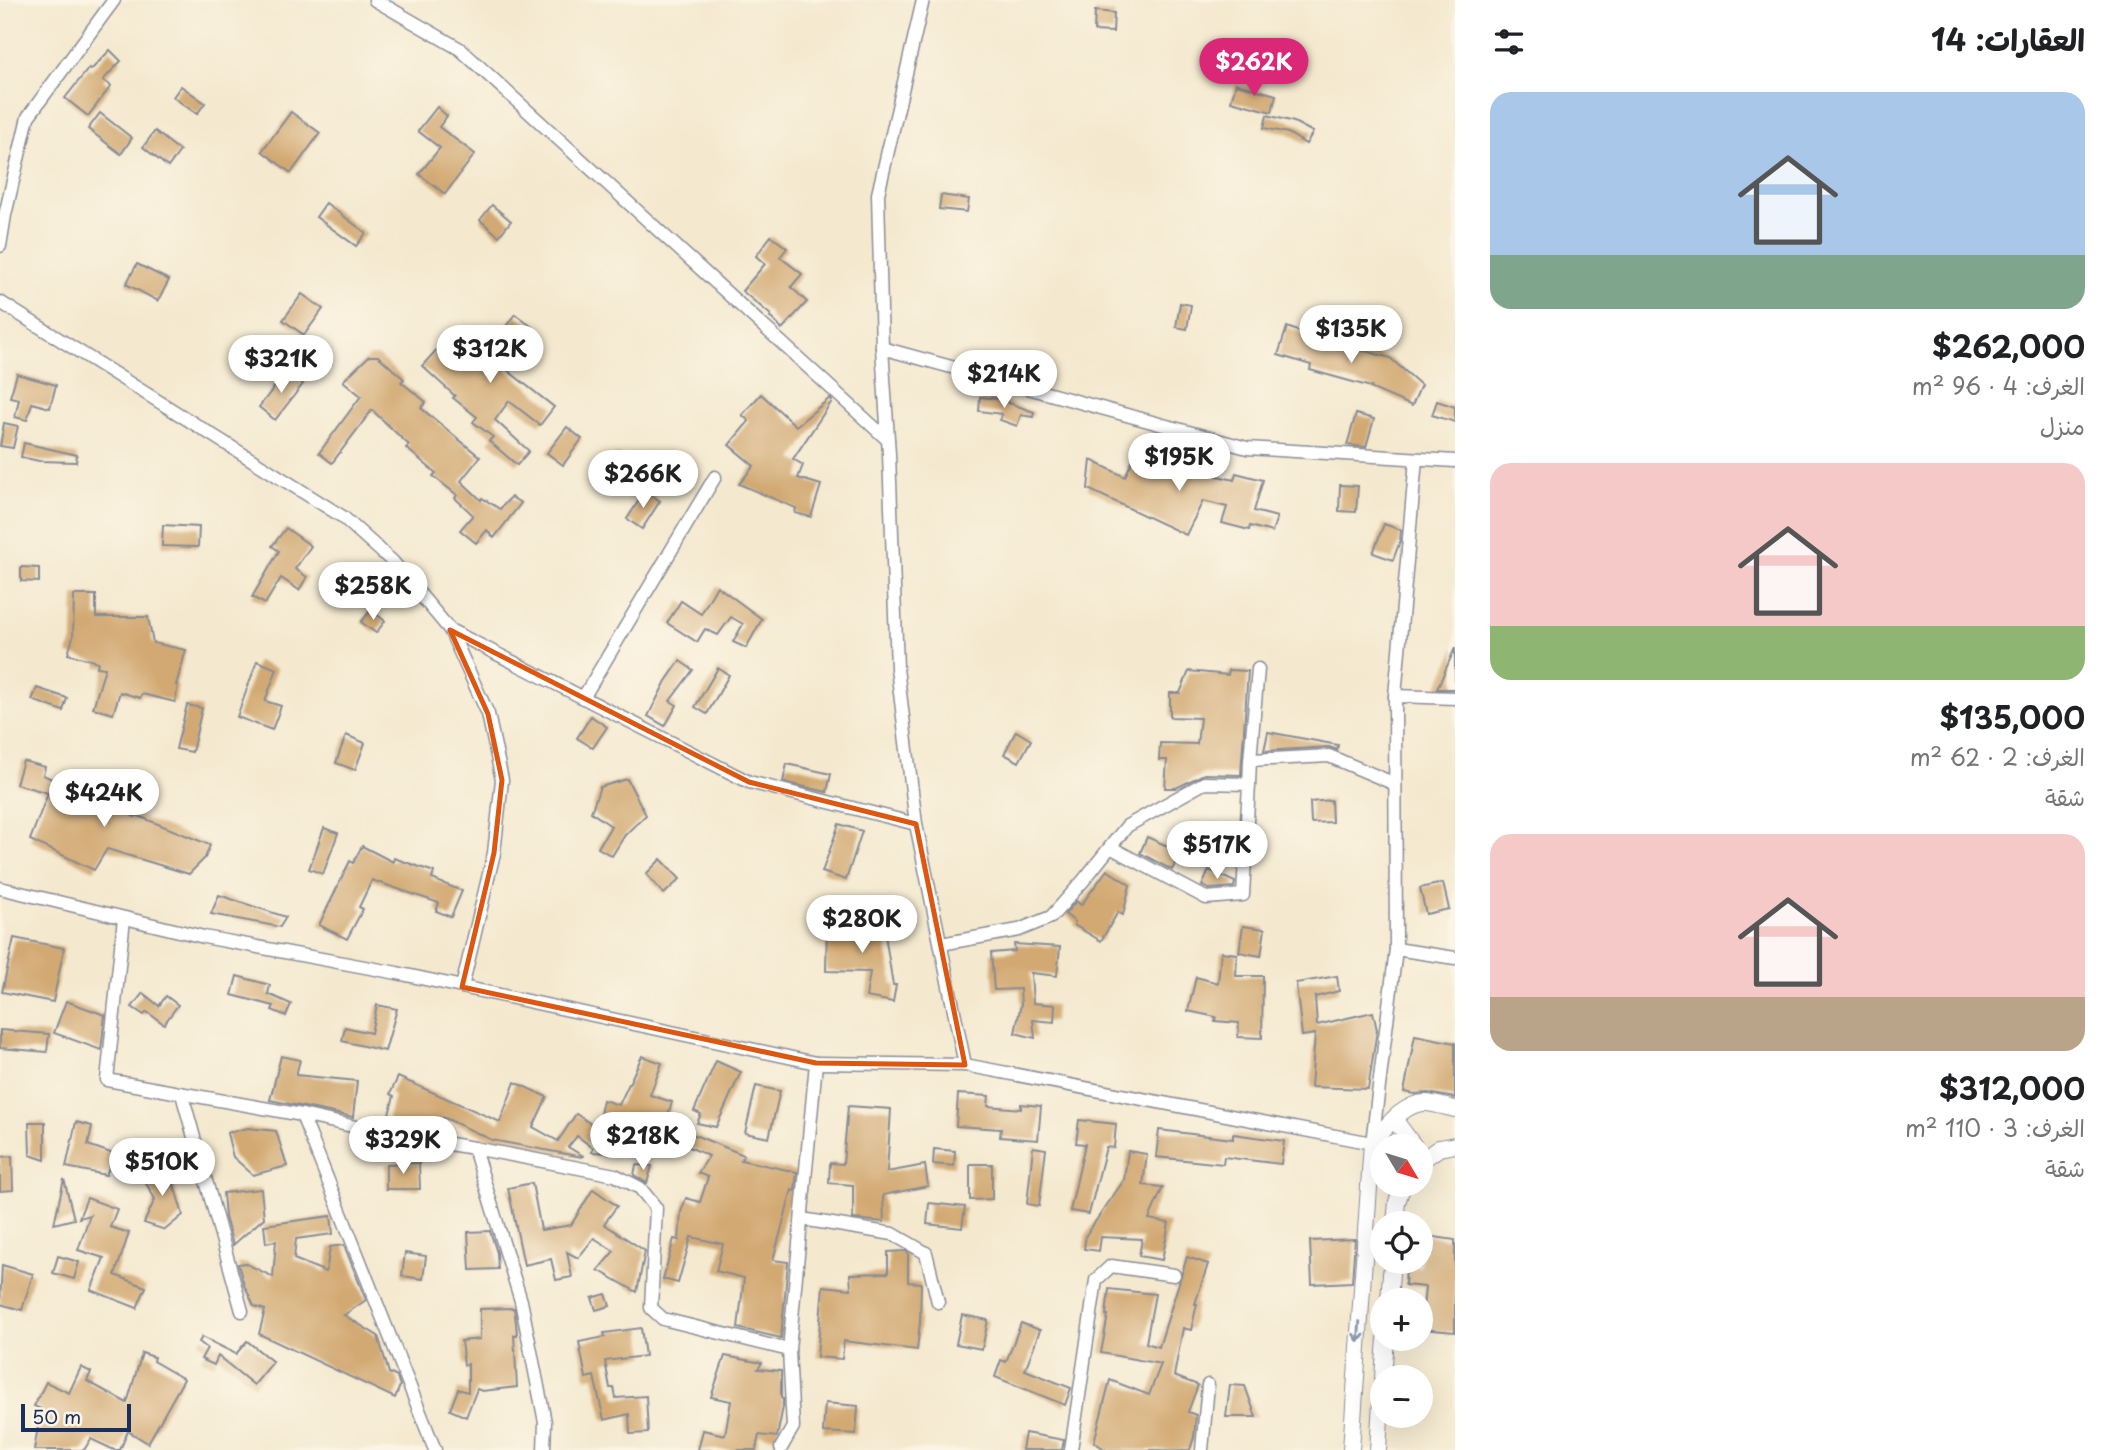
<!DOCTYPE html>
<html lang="ar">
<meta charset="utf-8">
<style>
:root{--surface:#fff;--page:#f6f6f6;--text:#202124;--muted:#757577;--accent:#db2777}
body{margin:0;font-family:"Playpen Sans","Playpen Sans Arabic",sans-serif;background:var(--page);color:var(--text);direction:rtl;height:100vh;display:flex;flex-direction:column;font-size:26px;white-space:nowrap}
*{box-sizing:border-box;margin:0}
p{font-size:23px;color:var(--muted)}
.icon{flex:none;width:38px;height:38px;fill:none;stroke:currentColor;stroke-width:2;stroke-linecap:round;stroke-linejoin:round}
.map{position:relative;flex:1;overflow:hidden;direction:ltr}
.side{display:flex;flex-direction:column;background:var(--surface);width:665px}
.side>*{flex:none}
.needle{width:46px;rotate:128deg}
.tools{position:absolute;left:1370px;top:1134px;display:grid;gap:14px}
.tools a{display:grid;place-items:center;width:63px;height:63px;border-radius:50%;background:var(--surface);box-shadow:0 7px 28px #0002;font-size:35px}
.scale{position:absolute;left:21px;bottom:18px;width:110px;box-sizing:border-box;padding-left:7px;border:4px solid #1b2f5e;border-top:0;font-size:19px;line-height:24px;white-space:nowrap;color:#1b2f5e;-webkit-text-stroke:5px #fcf5e5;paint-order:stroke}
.price{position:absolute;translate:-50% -60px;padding:0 16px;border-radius:24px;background:#fff;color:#222;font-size:23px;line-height:46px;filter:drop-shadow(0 2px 4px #0008)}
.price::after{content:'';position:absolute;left:50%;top:42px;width:21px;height:16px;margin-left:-10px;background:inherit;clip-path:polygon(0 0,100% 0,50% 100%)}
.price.active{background:var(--accent);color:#fff}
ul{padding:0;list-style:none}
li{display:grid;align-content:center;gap:14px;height:371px;padding:0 35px}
li span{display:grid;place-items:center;height:217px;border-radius:21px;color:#555}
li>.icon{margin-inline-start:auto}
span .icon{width:126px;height:126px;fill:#fffc;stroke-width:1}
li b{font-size:30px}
h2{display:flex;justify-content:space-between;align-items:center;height:84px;padding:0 35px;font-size:30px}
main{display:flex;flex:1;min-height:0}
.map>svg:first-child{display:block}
.building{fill:#d2a972}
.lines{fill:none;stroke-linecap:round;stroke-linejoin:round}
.minor-casing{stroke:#888c96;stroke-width:15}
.tertiary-casing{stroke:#888c96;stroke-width:18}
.minor{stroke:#fff;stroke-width:12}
.tertiary{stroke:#fff;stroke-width:16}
.oneway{stroke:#8d97ae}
.marked{fill:none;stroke:#de5710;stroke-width:5;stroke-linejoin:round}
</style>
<main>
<section class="side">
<h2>العقارات: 14<svg class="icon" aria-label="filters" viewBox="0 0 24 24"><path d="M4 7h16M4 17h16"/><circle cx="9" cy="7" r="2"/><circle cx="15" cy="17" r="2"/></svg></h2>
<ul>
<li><span style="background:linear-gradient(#a9c7e8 75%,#7fa58c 0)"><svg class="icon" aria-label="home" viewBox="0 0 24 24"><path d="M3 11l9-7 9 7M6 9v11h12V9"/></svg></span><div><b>$262,000</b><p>الغرف: 4 · 96 m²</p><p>منزل</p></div></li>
<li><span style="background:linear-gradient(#f6c9c9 75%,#8fb573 0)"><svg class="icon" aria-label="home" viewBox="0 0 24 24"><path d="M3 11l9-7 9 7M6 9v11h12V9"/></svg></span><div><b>$135,000</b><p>الغرف: 2 · 62 m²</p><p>شقة</p></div></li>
<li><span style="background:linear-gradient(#f6c9c9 75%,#b9a48a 0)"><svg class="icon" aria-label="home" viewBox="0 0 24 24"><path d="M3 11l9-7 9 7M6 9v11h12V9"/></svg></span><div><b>$312,000</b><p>الغرف: 3 · 110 m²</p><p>شقة</p></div></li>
</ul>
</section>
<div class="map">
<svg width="1455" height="1450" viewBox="0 0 1455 1450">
<rect width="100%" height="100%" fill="#fcf5e5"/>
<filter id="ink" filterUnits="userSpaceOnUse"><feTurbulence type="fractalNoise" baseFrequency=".0143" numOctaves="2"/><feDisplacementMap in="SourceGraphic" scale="14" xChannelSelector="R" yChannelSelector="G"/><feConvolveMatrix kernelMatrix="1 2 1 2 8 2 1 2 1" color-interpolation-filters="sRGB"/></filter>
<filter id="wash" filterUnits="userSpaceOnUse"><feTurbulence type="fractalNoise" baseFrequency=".00686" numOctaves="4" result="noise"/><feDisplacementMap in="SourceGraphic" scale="28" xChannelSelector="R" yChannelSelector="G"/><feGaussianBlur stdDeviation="1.57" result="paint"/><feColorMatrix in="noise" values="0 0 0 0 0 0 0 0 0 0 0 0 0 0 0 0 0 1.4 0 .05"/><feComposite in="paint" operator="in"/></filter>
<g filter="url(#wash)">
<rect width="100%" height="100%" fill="#f4e9cf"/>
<g id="blocks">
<!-- building -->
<g class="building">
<path d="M1095,11l19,2 -1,19 -19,-1z"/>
<path d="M110,50l11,11 -18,19 8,6 -23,30 -23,-18 24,-30 2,2z"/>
<path d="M1236,84l40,11 -4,17 -41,-11z"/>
<path d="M181,86l24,17 -8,11 -24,-17z"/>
<path d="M437,107l10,9 -8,11 36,27 -30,40 -26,-20 21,-26 -22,-17z"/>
<path d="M291,112l29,21 -29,40 -29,-22z"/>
<path d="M100,113l32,25 -11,16 -33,-25z"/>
<path d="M1267,115l27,7 19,10 -7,12 -18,-11 -24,-5z"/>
<path d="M155,131l25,20 -12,16 -25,-20z"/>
<path d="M941,195l28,4 -2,13 -28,-3z"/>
<path d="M326,203l40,30 -10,13 -40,-29z"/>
<path d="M492,205l19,16 -12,15 -19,-16z"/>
<path d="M771,236l16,12 -7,9 22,17 -11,13 16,15 -25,27 -12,-12 1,-2 -29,-24 23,-27 -9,-8z"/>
<path d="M137,264l32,16 -11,21 -32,-17z"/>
<path d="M302,294l21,15 -19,26 -21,-15z"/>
<path d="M1180,303l11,2 -4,24 -11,-2z"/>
<path d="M515,314l17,13 -14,18 5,4 -16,21 47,37 -14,18 -31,-24 -14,19 34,31 -12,14 -28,-24 4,-4 -20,-15 4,-5 -24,-19 2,-2 -33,-30 26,-29 30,28z"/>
<path d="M1287,327l21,8 82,23 31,27 -9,21 -42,-18 1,-1 -61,-17 1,-5 -33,-10z"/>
<path d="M369,356h9l26,23 -3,3 25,20 -5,6 59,49 -19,24 20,19 1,-2 18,11 11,-12 10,6 -27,35 -7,-8 -11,13 -16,-13 13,-15 -18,-17 2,-3 -24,-19 3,-3 -30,-25 3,-3 -37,-35 -40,53 -13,-10 42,-57 -18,-15z"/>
<path d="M287,371l16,13 -28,36 -16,-13z"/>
<path d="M17,374l39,11 -6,23 -18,-5 -5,17 -12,-3 4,-18 -9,-2z"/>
<path d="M761,394l35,32 34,-28 2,3 -39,58 10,6 -5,13 23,7 -10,32 -16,-4 1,-5 -57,-24 15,-18 -25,-21 20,-24 -7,-6z"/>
<path d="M980,397l18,2 36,13 -1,5 -12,-2 -4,11 -17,-6 2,-6 -23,-3z"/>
<path d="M1437,401l18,6v15l-23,-7z"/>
<path d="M1356,414l18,5 -8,28 -19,-2z"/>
<path d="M4,423l14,3 -5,22 -13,-2z"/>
<path d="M567,427l15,12 -19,26 -16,-12z"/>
<path d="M24,443l53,12 -1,7 -37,-1 -18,-4z"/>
<path d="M1139,445l35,15 -2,5 62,15 2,-7 27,7 -9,31 23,6 -5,15 -22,-6 -1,4 -27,-7 5,-16 -24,-6 -17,34 -98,-46 3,-29 34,17z"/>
<path d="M618,454l19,24 -13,11 -19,-25z"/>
<path d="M1340,485l18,1 -2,26 -17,-1z"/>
<path d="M645,491l15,10 -18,28 -15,-10z"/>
<path d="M1384,524l17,6 -1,11 -7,19 -20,-7z"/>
<path d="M163,525l36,2 -1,20 -36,-1z"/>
<path d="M286,528l25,18 -16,23 12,8 -8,13 -18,-12 -16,26 -13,-7 27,-46 -7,-5z"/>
<path d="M21,567l18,1v14l-18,-1z"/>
<path d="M717,586l45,33 -16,29 -13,-6 10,-18 -12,-7 -13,18 -13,-6 -8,13 -30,-19 14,-22 20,13z"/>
<path d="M74,595h22v22h52l5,26 33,7 -10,35h2l-3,17 -33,-8 -2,4 -20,-6 -7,22 -20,-6 12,-40 -8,-1 1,-5 -30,-8 5,-17z"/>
<path d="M371,610l14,11 -9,12 -15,-11z"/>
<path d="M1455,648v41h-18z"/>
<path d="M257,661l20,8 -12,32 16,5 -9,24 -35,-13z"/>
<path d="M680,661l13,9 -23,31 7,4 -12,21 -17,-10 18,-35z"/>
<path d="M718,668l11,7 -22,39 -12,-7z"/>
<path d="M1229,670l19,1 -7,104 -37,-1 -28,14h-11l2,-28h-8l1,-17 37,1 3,-26 -30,-1v-24h10l9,-22 39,4z"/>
<path d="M37,688l30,10 -4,13 -31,-11z"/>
<path d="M187,705l15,3 -10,44 -16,-3z"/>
<path d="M591,716l16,11 -14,21 -16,-10z"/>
<path d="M1016,731l15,9 -12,22 -15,-8z"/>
<path d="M1268,732l70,13 -1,5 -8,-3 -65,4z"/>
<path d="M346,735l19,8 -10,27 -19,-7z"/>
<path d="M23,761l22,6 -2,8 92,42 1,-2 74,30 -5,13 -16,16 -82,-25 -13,21 -64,-30 18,-47 -32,-9z"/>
<path d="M787,764l44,10 -4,18 -44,-10z"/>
<path d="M627,779l19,36 -21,20 -13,21 -14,-8 13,-22 -20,-14 9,-25z"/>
<path d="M1331,800l1,22 -21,1 -1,-21z"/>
<path d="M839,824l23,7 -16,49 -24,-8z"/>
<path d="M324,828l14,5 -15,41 -14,-5z"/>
<path d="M1147,837l34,15 -9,18 -32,-17z"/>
<path d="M362,846l31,16 1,-4 40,14 -2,7 30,12 -11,26 -15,-6 3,-8 -67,-23 -13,27 4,2 -16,30 -28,-14 31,-64 3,2z"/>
<path d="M661,859l19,20 -16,15 -18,-20z"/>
<path d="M1107,870l23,15 -7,30 -5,-3 -17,29 -27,-16 1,-3 -10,-8 11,-13 5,4z"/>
<path d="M1209,870l26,12 -1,5 -25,2 -7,-3z"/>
<path d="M1443,883l6,26 -23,5 -6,-26z"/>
<path d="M219,895l67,22 -6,10 -69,-13z"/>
<path d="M882,916l11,69h3l-3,17 -27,-5 4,-25 -44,-1 1,-48 45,1v-6z"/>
<path d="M1243,926l22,3 -4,27 -22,-4z"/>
<path d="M14,938l50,10 -11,54 -51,-10z"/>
<path d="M1014,944l46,3 -3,29 -26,-3 2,30 22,2 -1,17 -21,-2 2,18 -20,-5 6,-29 -1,-15 -26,1 -3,-37 24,-2z"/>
<path d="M1221,952l16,2 -1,22h27l-1,62 -24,-1 1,-14 -24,-2 1,-4 -28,-6 8,-34 22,6z"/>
<path d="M237,976l33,9 -2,9 23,10 -5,12 -14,-6 2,-4 -42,-11z"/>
<path d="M1337,976l2,15 -24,6 2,28 56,-13 4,18 -9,59 -57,-2 4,-53 -13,2 -6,-53z"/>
<path d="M143,993l16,13 7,-10 12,9 -14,19 -17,-12 -3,3 -12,-8z"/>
<path d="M66,1001l39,14 -4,35 -47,-17z"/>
<path d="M377,1005l20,4 -12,42 -43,-10 3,-14 26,6z"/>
<path d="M0,1030l49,4 -2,18 -47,-4z"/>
<path d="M1415,1035l40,8v55l-27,-5 -14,1 -10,-2z"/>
<path d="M281,1056l19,4 -4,15 61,6 -4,36 -83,-17z"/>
<path d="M642,1056l20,7 -12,32 22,7 -10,33 -24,-8 -10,27 -36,-2 1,-4 -16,-12 -9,11 15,9 -1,1 -90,-17 -49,-23 -6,16 -51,-8 8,-29 -4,-2 8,-17 102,45 15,-40 32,15 -14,30 25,14 18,-27 21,14 6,-28 16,5z"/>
<path d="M716,1061l25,11 -25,55 -19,-4 4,-9 -7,-3z"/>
<path d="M756,1086l24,5 -11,47 -24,-5z"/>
<path d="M958,1094l31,2 -1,10 33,3v-5l20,2 -3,34 -38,-3 1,-8 -45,-3z"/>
<path d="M848,1106l43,3 -4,63 38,-7 3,21 -45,9 1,27 -31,-3v-34l-24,-2 1,-20 13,1z"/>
<path d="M1079,1120l37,4 -2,24 -8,-1 -17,67 -19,-3 15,-67 -9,-1z"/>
<path d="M29,1122h16v38l-15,-5z"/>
<path d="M76,1122l16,4 -4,19 26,9 -8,21 -40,-8z"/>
<path d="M248,1128l28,3 11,35 -34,9 -20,-18 -6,-24z"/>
<path d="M1159,1130l74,9v-5l51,7 -3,23 -57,-7 -1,7 -67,-7z"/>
<path d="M692,1134l52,21 -3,5 56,12 -2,19 -3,-1 -19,70 15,2 -7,76 -43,-10 6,-50 -28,-7 7,-27 -32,-7 -13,46 -15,-4 11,-40 5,1 2,-28 5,-14 14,4 8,-25 -10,-4 11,-17 -22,-10z"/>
<path d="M1033,1147l13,2 -7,57 -12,-2z"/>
<path d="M127,1148l20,9 -6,12 -19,-8z"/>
<path d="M934,1149l21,2 -1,15 -21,-2z"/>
<path d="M1128,1151l19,3 -4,31 20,2 -14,32 20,4 -7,37 -23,-4 3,-17 -41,-2 -2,14 -15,-2 2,-14 38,-55z"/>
<path d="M12,1156l1,34 -13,1v-34z"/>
<path d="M419,1163l1,26h-34v-25z"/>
<path d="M970,1164h22v35l-22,1z"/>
<path d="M168,1165l15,50 -18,15 -21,-7 11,-24 -15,-26z"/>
<path d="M636,1165l16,1 -5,17 -13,-8z"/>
<path d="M64,1179l10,40 -20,5z"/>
<path d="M532,1183l9,47 30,-5 22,-36 24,17 -13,18 41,27 -8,41 -39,-22 16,-19 -20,-13 -16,20 -11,-6 5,25 -16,3 -5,-21 -27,6 -16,-77z"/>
<path d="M261,1189l3,29 -31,27 -8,-28 -2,-24z"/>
<path d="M87,1198l30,11 -7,18 19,6 -14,42 31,12 -9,21 -46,-18 13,-32 -26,-8 12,-35 -11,3z"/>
<path d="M929,1203l36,4 -3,21 -35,-4z"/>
<path d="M331,1216l2,18 -37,5 -2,20 32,13 4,-25 14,-2 22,55 -22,15 34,21 11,37 8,4 3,9 -5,12 -136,-64 6,-24 -11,-4 -10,-21 -6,-21 7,-1 28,14 3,-36 -10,2 -2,-18z"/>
<path d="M490,1231l7,22 1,16 -28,1 -2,-38z"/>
<path d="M1421,1235l34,5v92l-34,-3 4,-42 -20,-2 1,-19 15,1z"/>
<path d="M1355,1239l-3,43 -40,2 -2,-43z"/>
<path d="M906,1251l2,2v29l13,1 -1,39 -3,28 -73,-9 -2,18 -25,-2 6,-71 28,3 -1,-15 38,-1v-21z"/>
<path d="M405,1253l21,3 -3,23 -21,-3z"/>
<path d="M58,1256l21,6 -5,17 -21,-6z"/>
<path d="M1187,1257l21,7 -13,40h2l-6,26 -8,-2 -9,48 24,9 -10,27 8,3 -2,22 -4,13h-84l-12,-8 16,-62 39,15 12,-31 -60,-11 7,-38h-2l3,-26 46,5 -9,49 13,4z"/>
<path d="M2,1265l31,9 -11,36 -22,-6z"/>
<path d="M606,1294l4,12 -14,4 -4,-12z"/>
<path d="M514,1308l2,15 1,12h-3l3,52 -35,4 -5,-2 -11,28 -16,-7 8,-21 10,3v-28l-4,1 -3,-24 19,-2v-30z"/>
<path d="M962,1315l26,5 -6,29 -26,-5z"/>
<path d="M1021,1323l19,7 -15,40 46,18 -6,17 -70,-28 6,-17 5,2z"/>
<path d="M641,1328l4,28 -40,5 5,27h4l2,10 30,-2 2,37 -18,1 -1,-20 -25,6 -10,-44 -8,2 -7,-36 26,-5 -1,-4z"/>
<path d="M202,1337l34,17 11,-13 26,21 -19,23 -36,-29 -4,9 -13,-6 6,-11 -8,-6z"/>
<path d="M142,1353l12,4 -1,4 31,18 -36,64 -20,-12 -8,19h-6l-23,-11 -7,11h-50l7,-41 -7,-3 12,-24 23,11 12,-26 10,5 -4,9 40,22z"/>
<path d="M725,1356l37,7 -4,6 23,2v27l2,1v8l-6,30 -18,-2 -3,15h-58l5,-20 22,5 6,-34 -20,-4z"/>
<path d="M1230,1385l15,1 11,31h-30z"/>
<path d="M825,1403l33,3 -2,28 -33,-2z"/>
<path d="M1025,1433l39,7 -2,10h-40z"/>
</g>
</g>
</g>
<g filter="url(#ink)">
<use href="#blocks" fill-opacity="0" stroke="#888c96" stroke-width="2"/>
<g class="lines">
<!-- minor casing -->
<g class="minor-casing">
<g id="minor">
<path d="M375,0l85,49 428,391"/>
<path d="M923,0l-45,194 4,154 7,106 8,214 19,156 49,241"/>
<path d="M0,246l5,-31 23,-98 86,-117"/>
<path d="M0,302l343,215 50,45 57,68 38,84 14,66 -8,73 -32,134"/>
<path d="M882,348l365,100 208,13"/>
<path d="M450,630l299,152 167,42"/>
<path d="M1395,696l21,-237"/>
<path d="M583,698l132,-221"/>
<path d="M1250,760l8,-91"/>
<path d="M1249,784l1,-24 79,-4 66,28"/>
<path d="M0,888l204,49 193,36 419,90 -27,287 -126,-31 -12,-11 5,-100 -16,-20 -25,-13 -141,-27"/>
<path d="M124,918l-17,162 195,35"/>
<path d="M941,944l78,-14 32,-13 32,-36 44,-55 77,-43 45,1 -6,111 -37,3 -96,-51"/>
<path d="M1396,949l-1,-253 60,2"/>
<path d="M816,1063l149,2 407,78 24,-194 59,9"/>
<path d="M182,1094l60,217"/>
<path d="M802,1219l91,15 33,19 12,49"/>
<path d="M781,1448l12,-21 -4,-77"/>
<path d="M435,1450l-133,-335 86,19 86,14 47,153 24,121 -1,28"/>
<path d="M1071,1450l25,-170 15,-14 63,9"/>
<path d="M1202,1450l6,-65"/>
</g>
</g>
<!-- tertiary casing -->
<g class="tertiary-casing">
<g id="tertiary">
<path d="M1394,1119l20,27"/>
<path d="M1421,1161l18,-13 16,-3"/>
<path d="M1395,1223l2,-21 6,-17"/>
<path d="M1389,1300l3,-38"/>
<path d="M1383,1377l3,-38"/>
<path d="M1351,1450l21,-307c13,-15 33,-42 55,-40 9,1 19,4 28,6"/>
<path d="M1378,1450l4,-64"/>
</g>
</g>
<!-- minor -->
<use href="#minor" class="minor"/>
<!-- tertiary -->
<use href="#tertiary" class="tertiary"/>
</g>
<!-- one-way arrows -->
<defs><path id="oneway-shaft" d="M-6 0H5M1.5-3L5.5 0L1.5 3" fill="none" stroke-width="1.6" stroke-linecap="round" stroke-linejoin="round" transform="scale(1.75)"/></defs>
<use class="oneway" href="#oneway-shaft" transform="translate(1359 1332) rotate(94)"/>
</g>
<!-- marked area -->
<path class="marked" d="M450,630l299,152 167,42 49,241 -149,-2 -354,-76 32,-134 8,-73 -14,-66z"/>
</svg>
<div class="tools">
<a><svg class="needle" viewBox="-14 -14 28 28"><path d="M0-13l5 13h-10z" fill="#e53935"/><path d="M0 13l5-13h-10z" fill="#757577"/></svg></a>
<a><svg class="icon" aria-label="locate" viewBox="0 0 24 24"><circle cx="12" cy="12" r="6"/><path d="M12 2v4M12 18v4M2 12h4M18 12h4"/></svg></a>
<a>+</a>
<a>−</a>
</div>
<div class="scale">50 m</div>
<b class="price active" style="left:1254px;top:98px">$262K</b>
<b class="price" style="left:1351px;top:365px">$135K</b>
<b class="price" style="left:490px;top:385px">$312K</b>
<b class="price" style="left:281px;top:395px">$321K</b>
<b class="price" style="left:1004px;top:410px">$214K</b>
<b class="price" style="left:1179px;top:493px">$195K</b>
<b class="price" style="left:643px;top:510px">$266K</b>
<b class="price" style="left:373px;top:622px">$258K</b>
<b class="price" style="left:104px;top:829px">$424K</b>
<b class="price" style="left:1217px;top:881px">$517K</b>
<b class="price" style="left:862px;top:955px">$280K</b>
<b class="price" style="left:643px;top:1172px">$218K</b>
<b class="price" style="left:403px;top:1176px">$329K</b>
<b class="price" style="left:162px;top:1198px">$510K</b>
</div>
</main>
